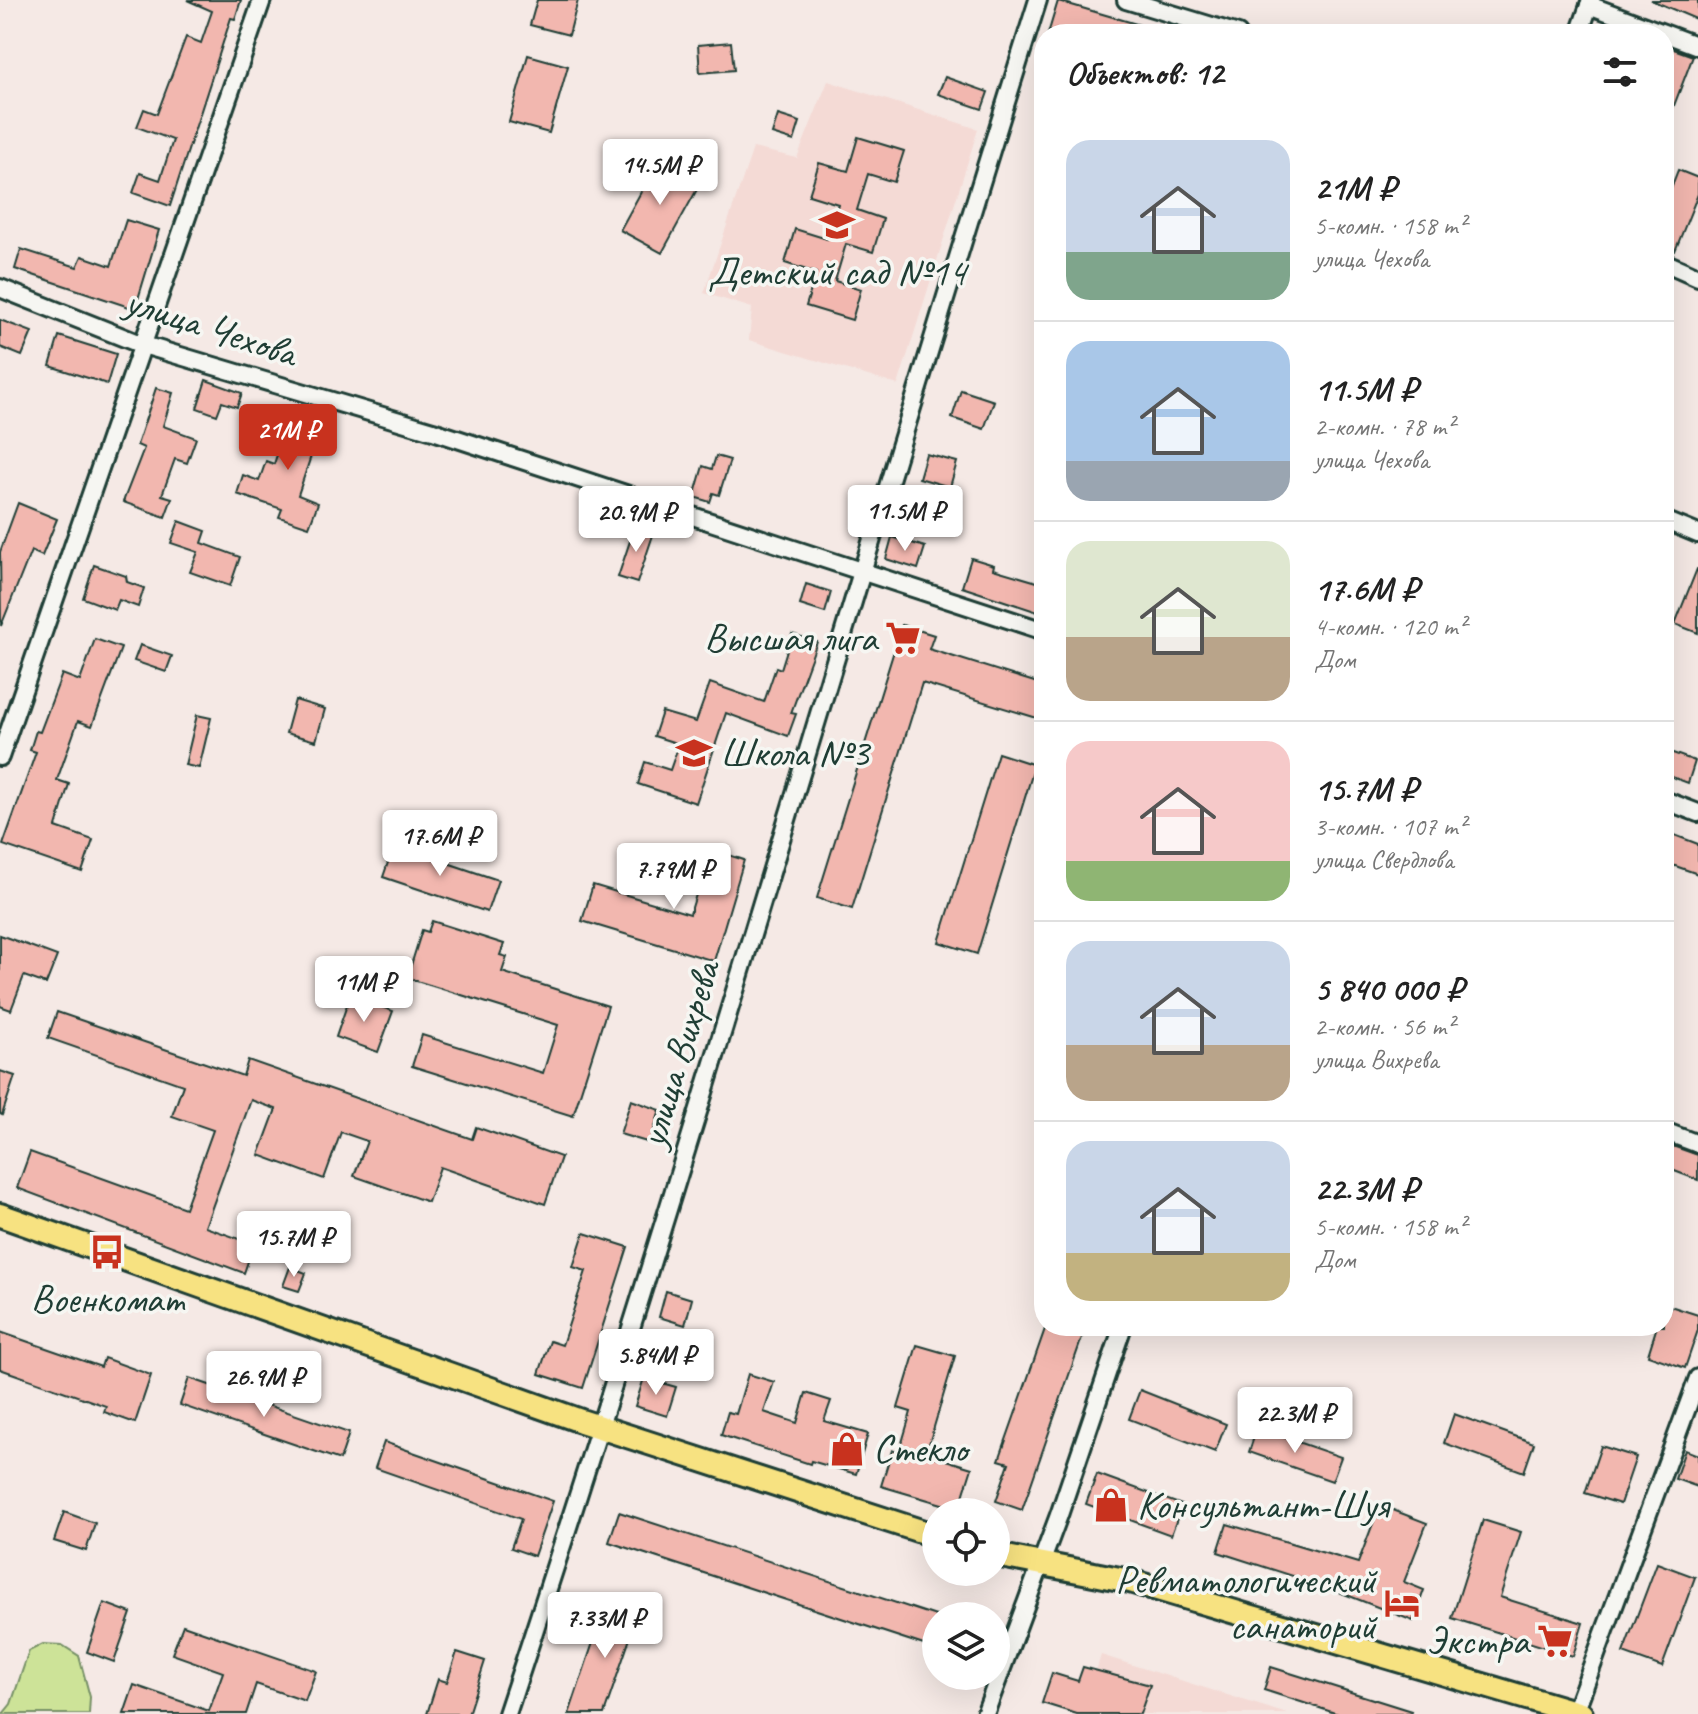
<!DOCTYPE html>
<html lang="ru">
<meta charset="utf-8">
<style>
:root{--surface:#fff;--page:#f2f2f2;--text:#222;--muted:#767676;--line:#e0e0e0;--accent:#c8321e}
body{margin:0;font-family:Caveat,sans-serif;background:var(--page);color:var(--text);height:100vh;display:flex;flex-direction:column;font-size:30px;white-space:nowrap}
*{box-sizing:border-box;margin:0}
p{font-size:26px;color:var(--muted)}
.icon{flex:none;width:44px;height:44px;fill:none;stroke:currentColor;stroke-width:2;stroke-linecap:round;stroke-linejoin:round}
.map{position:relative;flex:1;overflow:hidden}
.sheet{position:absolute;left:1034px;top:24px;width:640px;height:1312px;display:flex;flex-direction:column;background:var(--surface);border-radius:32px;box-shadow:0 8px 32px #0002}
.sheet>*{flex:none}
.fabs{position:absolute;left:922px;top:1498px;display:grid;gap:16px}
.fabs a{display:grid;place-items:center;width:88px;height:88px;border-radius:50%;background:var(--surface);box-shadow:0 8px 32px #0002;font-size:40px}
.price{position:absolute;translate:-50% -68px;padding:0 18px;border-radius:8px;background:#fff;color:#222;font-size:26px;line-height:52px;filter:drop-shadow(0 2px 4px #0008)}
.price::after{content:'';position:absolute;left:50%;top:48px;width:24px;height:18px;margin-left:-12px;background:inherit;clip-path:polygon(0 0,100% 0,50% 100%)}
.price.current{background:var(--accent);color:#fff}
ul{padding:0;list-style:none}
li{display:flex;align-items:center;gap:24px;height:200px;padding:0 32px}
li+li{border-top:2px solid var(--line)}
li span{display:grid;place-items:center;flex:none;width:224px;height:160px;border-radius:24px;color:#555}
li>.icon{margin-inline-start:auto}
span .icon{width:96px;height:96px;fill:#fffc;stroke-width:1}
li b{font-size:34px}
h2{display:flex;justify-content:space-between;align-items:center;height:96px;padding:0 32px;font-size:34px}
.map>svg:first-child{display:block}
.built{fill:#f4dad5}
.green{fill:#cde398;stroke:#769066;stroke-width:2}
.building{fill:#f2b7af;stroke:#1f3d34;stroke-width:2}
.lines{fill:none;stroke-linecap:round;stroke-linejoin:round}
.minor-casing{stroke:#1f3d34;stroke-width:22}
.major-casing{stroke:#1f3d34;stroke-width:28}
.minor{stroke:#f6f6f2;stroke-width:16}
.major{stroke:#f7e281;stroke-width:22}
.labels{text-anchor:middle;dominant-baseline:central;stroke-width:7;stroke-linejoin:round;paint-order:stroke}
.poi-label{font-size:40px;fill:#1f3d34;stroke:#f6f6f2;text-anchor:end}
.street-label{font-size:40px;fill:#1f3d34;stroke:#f6f6f2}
</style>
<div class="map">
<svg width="1698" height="1714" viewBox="0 0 1698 1714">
<rect width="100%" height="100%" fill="#f5e9e5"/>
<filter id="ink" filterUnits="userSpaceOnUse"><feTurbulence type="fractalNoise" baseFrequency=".0125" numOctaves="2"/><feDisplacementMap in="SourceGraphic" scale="16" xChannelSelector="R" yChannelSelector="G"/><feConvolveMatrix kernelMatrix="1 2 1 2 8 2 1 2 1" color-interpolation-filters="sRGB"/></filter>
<g filter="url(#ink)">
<!-- built -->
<g class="built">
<path d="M828,81l150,48 -80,256 -149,-45 3,-32 -48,-15 49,-145 44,10z"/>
<path d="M1101,1655l186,59h-204z"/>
</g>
<!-- green -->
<path class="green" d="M43,1644l19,1 17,11 11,41 -1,17h-86l8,-10 18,-53z"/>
<!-- building -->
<g class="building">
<path d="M187,0h54l-6,19 -4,-1 -61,188 -37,-13 7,-20 20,7 13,-40 -36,-13 7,-18 13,5 29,-77 15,6 11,-32z"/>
<path d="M537,0h41l-9,35 -39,-10z"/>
<path d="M1651,0h47v20z"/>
<path d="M1058,1l99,29 -1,4h-108z"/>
<path d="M731,42l3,28 -34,3 -2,-28z"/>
<path d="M1668,47l25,9 -28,73 -1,-72z"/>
<path d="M528,55l40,11 -19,67 -40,-11z"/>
<path d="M945,77l43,15 -6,17 -44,-15z"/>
<path d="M778,115l22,7 -6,19 -22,-7z"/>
<path d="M858,137l46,14 -10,31 -26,-8 -11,36 26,9 -10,33 -27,-8 -11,37 26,8 -9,31 -46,-14 10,-33 -31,-10 10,-34 32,10 11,-35 -29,-9 10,-32 29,8z"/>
<path d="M658,161l42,23 -38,69 -42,-23z"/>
<path d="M1678,170l20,8v16l-23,57 -11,-5v-40z"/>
<path d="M126,220l33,10 -24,79 -120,-40 6,-20 56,18 5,-11 29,10z"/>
<path d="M0,320l32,12 -10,24 -22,-9z"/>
<path d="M59,336l57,18 -9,30 -57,-18z"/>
<path d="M206,380l36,13 -5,14 -15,-5 -5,13 -20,-7z"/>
<path d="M156,388l17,5 -10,33 33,12 -9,25 -12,-4 -13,36 10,3 -7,19 -42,-15 21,-54 -7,-3z"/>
<path d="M961,390l33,11 -10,28 -32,-11z"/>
<path d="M292,409l31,11 -25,75 20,8 -9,24 -30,-10 3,-8 -45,-15 6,-19 16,6 7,-20 8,3z"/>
<path d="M926,454l31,8 -7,25 -31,-9z"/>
<path d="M716,456l14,4 -11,35 -6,-2 -3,9 -16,-5 9,-31 9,3z"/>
<path d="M18,503l39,16 -15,37 -11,-5 -30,75 -1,-74z"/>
<path d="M179,521l27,10 -4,12 38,14 -10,29 -40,-14 8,-20 -27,-9z"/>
<path d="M635,526l19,6 -17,51 -19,-6z"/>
<path d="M892,537l33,10 -7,22 -32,-10z"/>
<path d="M971,558l23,7 -1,4 51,15v30l-82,-27z"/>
<path d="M94,565l32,11 1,6 17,6 -6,19 -19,-7 -4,10 -32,-12z"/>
<path d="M1697,569h1v64l-23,-9z"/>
<path d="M806,584l25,8 -6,21 -25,-8z"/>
<path d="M902,625l32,10 -5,14 115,36v10l-7,23 -115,-35 -70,226 -35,-11z"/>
<path d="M792,634l25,8 -26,71 5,1 -8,22 -62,-23 -30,90 -58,-19 7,-22 25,8 9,-26 -25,-8 8,-24 34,10 14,-39 54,19 12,-35 5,2z"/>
<path d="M95,639l26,9 -29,78 -14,-5 -21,59 12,4 -13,43 37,13 -11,32 -79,-27 33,-93 -6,-2 6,-19 4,1 22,-58 18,7z"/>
<path d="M140,645l32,11 -6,16 -32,-11z"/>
<path d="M295,700l30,9 -9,32 -30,-8z"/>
<path d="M197,715l14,3 -12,50 -14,-3z"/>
<path d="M1670,752l25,9 -7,22 -24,-9z"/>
<path d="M998,753l37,12 -58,189 -38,-12z"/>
<path d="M1664,831l34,13v30l-34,-12z"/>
<path d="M394,845l104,35 -11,32 -104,-35z"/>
<path d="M710,849l34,11 -30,101 -132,-40 11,-36 97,29z"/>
<path d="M432,921l72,23 -4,11 7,2 -5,15 106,34 -35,110 -161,-50 10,-31 121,38 15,-48 -151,-47 15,-48 6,2z"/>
<path d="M0,935l57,21 -11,28 -22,-8 -13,34 -11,-4z"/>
<path d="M350,996l43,15 -15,41 -42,-15z"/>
<path d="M57,1012l186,64 5,-16 224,79 4,-12 85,30 -16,47 -105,-37 -12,35 -74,-26 13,-35 -26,-9 -17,47 -65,-24 17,-46 -25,-9 -46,127 49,17 -10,29 -227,-85 13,-36 155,56 28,-78 -41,-14 11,-31 -135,-47z"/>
<path d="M0,1071l15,5 -13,39 -2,-1z"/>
<path d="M631,1100l29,10 -10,33 -30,-9z"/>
<path d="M1664,1143l34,12v25l-34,-13z"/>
<path d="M584,1233l44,14 -45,141 -44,-14 11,-33 12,4 24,-74 -13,-4z"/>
<path d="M290,1267l16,6 -7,18 -16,-5z"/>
<path d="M666,1291l26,8 -7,26 -26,-8z"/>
<path d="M1664,1304l34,11v15l-13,38 -37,-13 9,-29h7z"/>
<path d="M1046,1326h40l-64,184 -26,-9 13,-38 -10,-3z"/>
<path d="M0,1332l101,35 3,-9 47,17 -16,48 -31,-11 2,-6 -106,-37z"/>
<path d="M917,1345l38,11 -29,98 46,14 -13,41 -78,-23 11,-36 7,3 12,-41 -13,-4z"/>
<path d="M748,1374l26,8 -10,30 33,11 9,-30 25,8 -7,20 44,13 -12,40 -45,-13 -1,3 -89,-29 7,-23 8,2z"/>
<path d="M189,1378l160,55 -9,27 -160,-55z"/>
<path d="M644,1378l32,9 -9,29 -32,-10z"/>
<path d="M1140,1390l86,34 -11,28 -86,-33z"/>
<path d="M1454,1414l80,29 -10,29 -80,-29z"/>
<path d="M1257,1428l84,29 -9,24 -83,-29z"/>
<path d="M384,1442l169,59 -19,55 -23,-8 10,-29 -146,-51z"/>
<path d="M1601,1446l35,11 -16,47 -35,-11z"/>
<path d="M1685,1450l13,5v32l-23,-8z"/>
<path d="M1097,1474l85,31 -11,30 -85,-31z"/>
<path d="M1380,1505l47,18 -23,59 20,8 -11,31 -89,-35 -106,-34 9,-28 131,39z"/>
<path d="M64,1512l31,11 -9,28 -32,-10z"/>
<path d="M619,1512l317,104v33l-327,-107z"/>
<path d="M1483,1520l38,12 -21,65 83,26 -10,33 -121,-38z"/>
<path d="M1657,1563l38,14 -33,90 -39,-14z"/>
<path d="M607,1601l32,11 -35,102h-35z"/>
<path d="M104,1603l27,10 -17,49 -27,-10z"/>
<path d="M183,1625l133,46 -11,30 -49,-17 -10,30h-122l10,-29 75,26 14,-39 -51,-18z"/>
<path d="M457,1652l28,9 -17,53h-41l11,-35 9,3z"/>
<path d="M1083,1667l67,18 -10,29h-63l-35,-11 10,-30 26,8z"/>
<path d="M1271,1667l140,44 -1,3h-72l-74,-24z"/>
</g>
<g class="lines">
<!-- minor casing -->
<g class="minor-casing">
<g id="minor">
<path d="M1126,0l112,34"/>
<path d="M1589,5l109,41"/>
<path d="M1579,34l12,-34"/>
<path d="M1664,262l34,15"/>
<path d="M0,288l140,56 293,87 611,200"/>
<path d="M1664,520l34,14"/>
<path d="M0,757l262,-757"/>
<path d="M1664,800l34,13"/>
<path d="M1664,1131l34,13"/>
<path d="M1575,1712l123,-334"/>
<path d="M507,1714c188,-568 351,-1144 531,-1714"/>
<path d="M985,1714l74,-199 64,-189"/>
</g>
</g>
<!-- major casing -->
<g class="major-casing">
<g id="major">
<path d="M0,1215l581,206 355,115"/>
<path d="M996,1555l134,26 451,133"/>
</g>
</g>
<!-- minor -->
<use href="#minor" class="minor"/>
<!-- major -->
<use href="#major" class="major"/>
</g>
</g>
<!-- icons -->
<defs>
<g id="school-bare" transform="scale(2.76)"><path d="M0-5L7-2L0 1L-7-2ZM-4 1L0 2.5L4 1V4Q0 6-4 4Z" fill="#c8321e" stroke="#f6f6f2" stroke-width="2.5" paint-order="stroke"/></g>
<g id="supermarket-bare" transform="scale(2.76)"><path d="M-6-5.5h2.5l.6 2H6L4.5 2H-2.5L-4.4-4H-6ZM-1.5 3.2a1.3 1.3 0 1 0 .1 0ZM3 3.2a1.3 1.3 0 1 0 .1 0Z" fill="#c8321e" stroke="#f6f6f2" stroke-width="2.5" paint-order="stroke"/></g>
<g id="bus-bare" transform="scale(2.76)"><path d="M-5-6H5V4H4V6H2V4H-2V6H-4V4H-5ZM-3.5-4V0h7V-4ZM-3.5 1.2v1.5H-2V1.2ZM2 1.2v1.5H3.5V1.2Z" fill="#c8321e" stroke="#f6f6f2" stroke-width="2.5" paint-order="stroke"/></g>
<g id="shop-bare" transform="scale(2.76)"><path d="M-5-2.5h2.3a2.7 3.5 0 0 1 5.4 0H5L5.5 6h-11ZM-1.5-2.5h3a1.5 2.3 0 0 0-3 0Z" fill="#c8321e" stroke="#f6f6f2" stroke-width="2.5" paint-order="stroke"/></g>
<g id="hotel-bare" transform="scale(2.76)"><path d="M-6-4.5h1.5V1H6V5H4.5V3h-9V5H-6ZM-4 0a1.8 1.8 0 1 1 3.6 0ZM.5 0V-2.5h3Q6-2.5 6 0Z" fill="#c8321e" stroke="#f6f6f2" stroke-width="2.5" paint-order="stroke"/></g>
</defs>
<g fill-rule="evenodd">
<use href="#school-bare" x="837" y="225"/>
<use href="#supermarket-bare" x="903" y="638"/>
<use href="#school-bare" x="694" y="753"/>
<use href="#bus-bare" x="107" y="1252"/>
<use href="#shop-bare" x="847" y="1449"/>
<use href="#shop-bare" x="1111" y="1505"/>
<use href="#hotel-bare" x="1402" y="1603"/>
<use href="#supermarket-bare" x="1555" y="1641"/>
</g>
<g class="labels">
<!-- poi labels -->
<g class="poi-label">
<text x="837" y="272" text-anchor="middle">Детский сад №14</text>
<text x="877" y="638">Высшая лига</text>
<text x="720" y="753" text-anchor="start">Школа №3</text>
<text x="107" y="1299" text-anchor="middle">Военкомат</text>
<text x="873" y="1449" text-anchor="start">Стекло</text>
<text x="1137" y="1505" text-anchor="start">Консультант-Шуя</text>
<text x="1376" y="1580">Ревматологический<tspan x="1376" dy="46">санаторий</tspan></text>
<text x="1529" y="1641">Экстра</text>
</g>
<!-- street labels -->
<g class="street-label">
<text transform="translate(211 327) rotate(18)">улица Чехова</text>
<text transform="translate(679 1054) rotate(-73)">улица Вихрева</text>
</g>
</g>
</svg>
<div class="fabs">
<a><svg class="icon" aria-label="locate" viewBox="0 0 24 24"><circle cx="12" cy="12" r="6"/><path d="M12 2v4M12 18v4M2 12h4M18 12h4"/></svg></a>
<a><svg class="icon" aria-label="layers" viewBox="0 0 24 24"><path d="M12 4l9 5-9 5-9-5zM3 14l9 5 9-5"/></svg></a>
</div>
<b class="price" style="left:660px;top:207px">14.5M ₽</b>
<b class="price current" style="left:288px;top:472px">21M ₽</b>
<b class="price" style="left:905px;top:553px">11.5M ₽</b>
<b class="price" style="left:636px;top:554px">20.9M ₽</b>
<b class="price" style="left:440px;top:878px">17.6M ₽</b>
<b class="price" style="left:674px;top:911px">7.79M ₽</b>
<b class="price" style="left:364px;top:1024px">11M ₽</b>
<b class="price" style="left:294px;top:1279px">15.7M ₽</b>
<b class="price" style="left:656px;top:1397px">5.84M ₽</b>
<b class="price" style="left:264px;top:1419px">26.9M ₽</b>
<b class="price" style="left:1295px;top:1455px">22.3M ₽</b>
<b class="price" style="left:605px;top:1660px">7.33M ₽</b>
<section class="sheet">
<h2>Объектов: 12<svg class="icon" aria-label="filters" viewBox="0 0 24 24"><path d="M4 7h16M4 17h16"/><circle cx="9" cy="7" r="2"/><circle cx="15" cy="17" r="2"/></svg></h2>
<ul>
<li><span style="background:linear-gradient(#c9d6e8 70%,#7fa58c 0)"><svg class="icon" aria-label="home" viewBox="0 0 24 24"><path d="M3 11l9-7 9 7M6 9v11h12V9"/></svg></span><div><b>21M ₽</b><p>5-комн. · 158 m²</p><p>улица Чехова</p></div></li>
<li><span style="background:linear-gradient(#a9c7e8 75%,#9aa5b1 0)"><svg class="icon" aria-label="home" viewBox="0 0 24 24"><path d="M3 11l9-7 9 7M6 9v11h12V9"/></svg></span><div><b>11.5M ₽</b><p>2-комн. · 78 m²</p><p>улица Чехова</p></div></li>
<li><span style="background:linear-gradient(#dfe7d0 60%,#b9a48a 0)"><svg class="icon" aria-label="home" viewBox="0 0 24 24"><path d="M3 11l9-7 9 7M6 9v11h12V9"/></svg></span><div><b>17.6M ₽</b><p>4-комн. · 120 m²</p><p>Дом</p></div></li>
<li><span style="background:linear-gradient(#f6c9c9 75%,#8fb573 0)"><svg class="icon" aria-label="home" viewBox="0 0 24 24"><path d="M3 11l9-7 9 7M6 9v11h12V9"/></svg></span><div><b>15.7M ₽</b><p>3-комн. · 107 m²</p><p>улица Свердлова</p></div></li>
<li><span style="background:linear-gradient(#c9d6e8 65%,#b9a48a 0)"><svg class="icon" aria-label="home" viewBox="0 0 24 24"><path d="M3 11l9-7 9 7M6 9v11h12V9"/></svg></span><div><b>5 840 000 ₽</b><p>2-комн. · 56 m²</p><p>улица Вихрева</p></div></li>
<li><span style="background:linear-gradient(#c9d6e8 70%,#c2b280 0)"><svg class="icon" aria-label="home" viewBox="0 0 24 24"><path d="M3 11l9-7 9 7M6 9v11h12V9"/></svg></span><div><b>22.3M ₽</b><p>5-комн. · 158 m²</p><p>Дом</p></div></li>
</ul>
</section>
</div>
